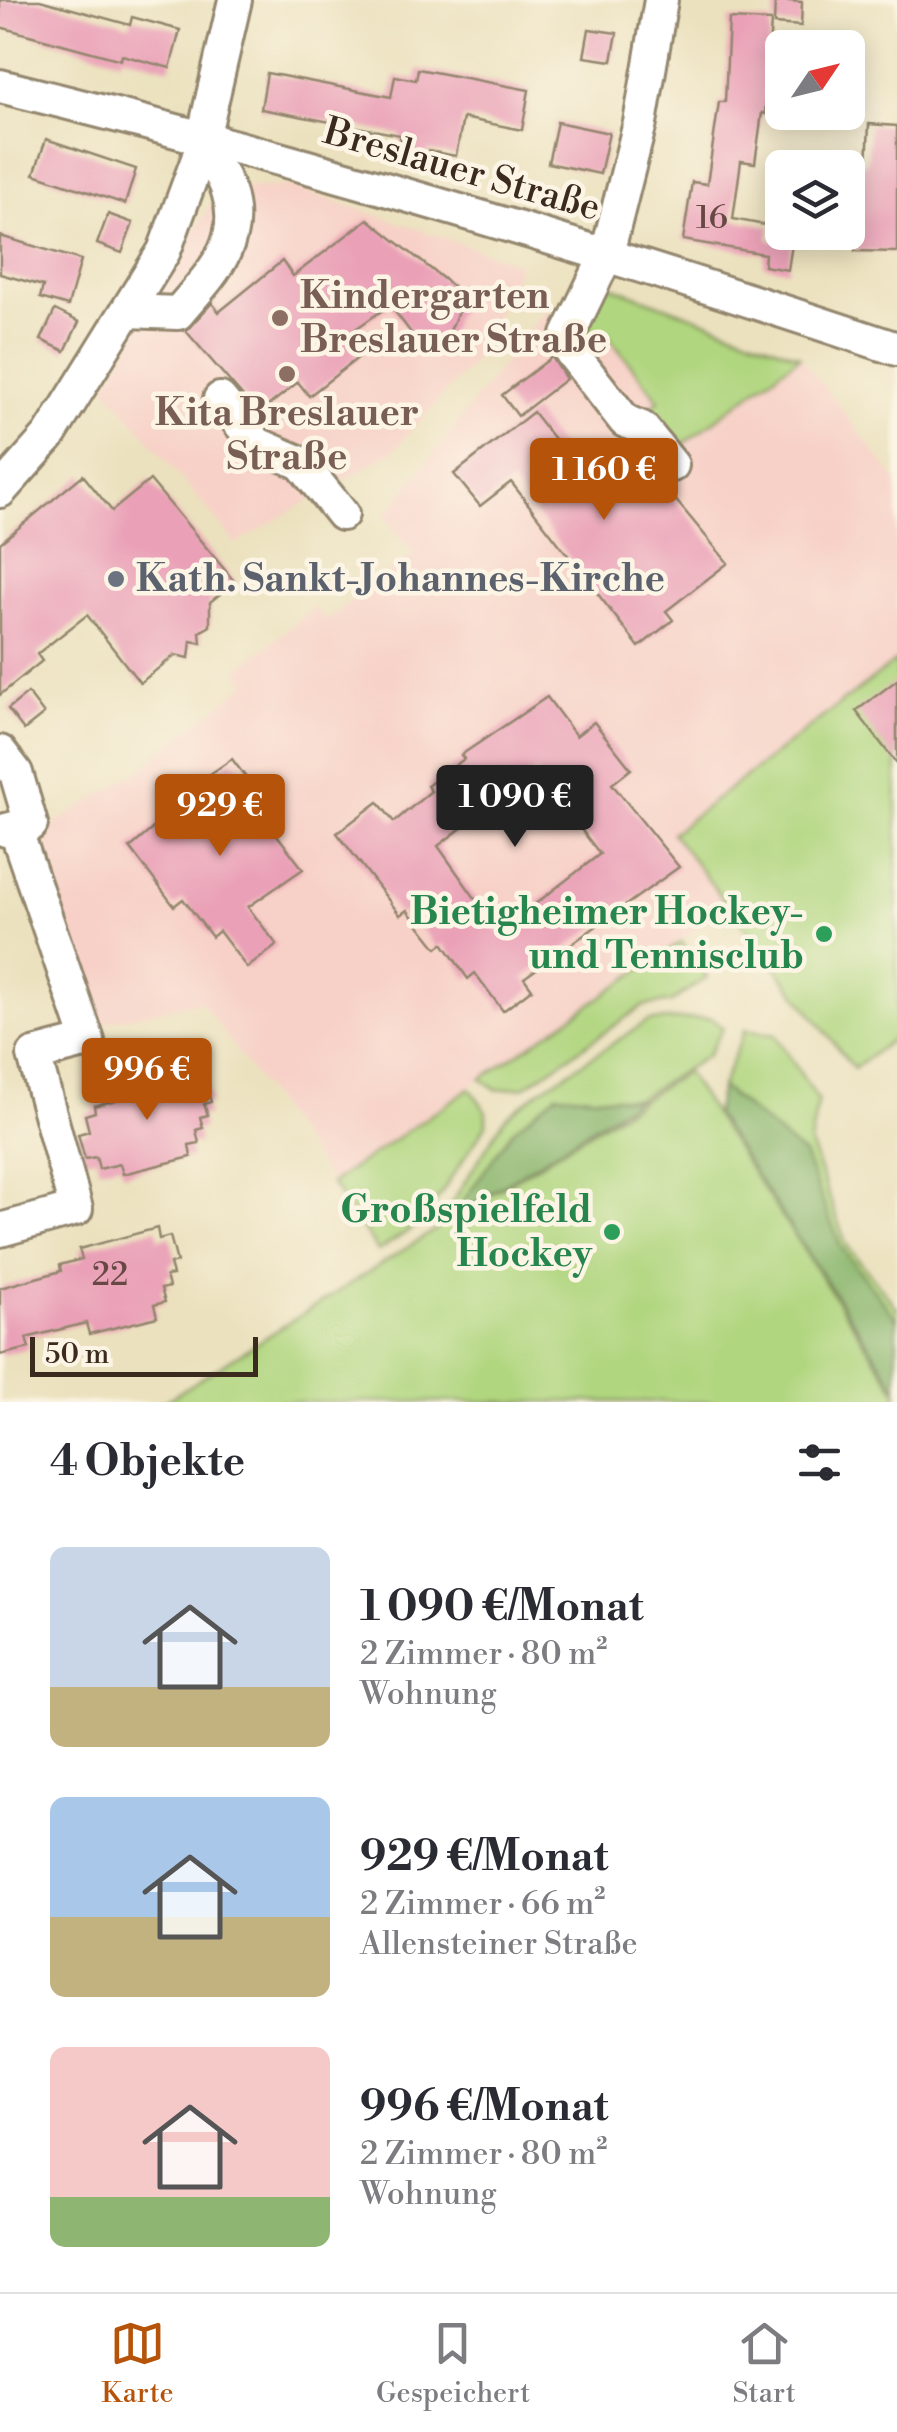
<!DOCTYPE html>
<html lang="de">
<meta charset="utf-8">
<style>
:root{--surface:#fff;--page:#f7f7f7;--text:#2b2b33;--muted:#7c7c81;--line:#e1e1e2;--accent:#b45309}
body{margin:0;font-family:"Libre Bodoni",serif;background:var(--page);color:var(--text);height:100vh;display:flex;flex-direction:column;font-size:38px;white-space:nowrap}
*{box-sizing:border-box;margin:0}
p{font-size:32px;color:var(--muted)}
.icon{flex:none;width:55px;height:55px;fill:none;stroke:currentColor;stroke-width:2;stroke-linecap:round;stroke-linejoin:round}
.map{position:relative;height:1402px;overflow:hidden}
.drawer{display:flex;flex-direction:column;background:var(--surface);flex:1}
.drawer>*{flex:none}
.needle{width:65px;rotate:55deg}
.buttons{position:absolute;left:765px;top:30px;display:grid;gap:20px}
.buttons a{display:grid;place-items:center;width:100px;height:100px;border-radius:15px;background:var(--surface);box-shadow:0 5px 25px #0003;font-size:50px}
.scale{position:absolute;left:30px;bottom:25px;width:228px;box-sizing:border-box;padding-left:10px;border:5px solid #3b2a1e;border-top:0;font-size:28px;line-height:35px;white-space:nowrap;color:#3b2a1e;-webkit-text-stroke:8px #fcf5e5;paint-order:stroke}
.price{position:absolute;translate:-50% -85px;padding:0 22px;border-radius:10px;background:var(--accent);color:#fff;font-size:32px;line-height:65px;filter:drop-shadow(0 2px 5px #0008)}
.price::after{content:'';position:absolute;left:50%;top:60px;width:30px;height:22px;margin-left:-15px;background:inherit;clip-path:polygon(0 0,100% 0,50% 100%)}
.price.current{background:#222;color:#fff}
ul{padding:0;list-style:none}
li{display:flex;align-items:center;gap:30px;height:250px;padding:0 50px}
li span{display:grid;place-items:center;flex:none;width:280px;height:200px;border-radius:15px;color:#555}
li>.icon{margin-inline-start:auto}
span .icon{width:120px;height:120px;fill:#fffc;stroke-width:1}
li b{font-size:42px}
h2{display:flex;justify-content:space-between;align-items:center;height:120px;padding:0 50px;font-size:42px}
.tabs{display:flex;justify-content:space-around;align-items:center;height:140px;border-top:2px solid var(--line);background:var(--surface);font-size:28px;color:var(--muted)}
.tabs a{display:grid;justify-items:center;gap:5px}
.tabs .current{color:var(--accent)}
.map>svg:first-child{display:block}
.built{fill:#f7d1c7}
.green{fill:#b0d67f;stroke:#76804e;stroke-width:2.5}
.forest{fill:#8cb76e;stroke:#647046;stroke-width:2.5}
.building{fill:#eaa1b7;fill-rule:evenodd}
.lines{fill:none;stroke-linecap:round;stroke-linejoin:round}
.minor-casing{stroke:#93866e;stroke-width:38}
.minor{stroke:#fff;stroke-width:32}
.education-dot{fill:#8d6e63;stroke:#fcf5e5;stroke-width:4}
.worship-dot{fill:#6b7280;stroke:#fcf5e5;stroke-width:4}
.leisure-dot{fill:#2e9e5b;stroke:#fcf5e5;stroke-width:4}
.labels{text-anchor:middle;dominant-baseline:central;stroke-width:9;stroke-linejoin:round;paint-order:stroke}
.number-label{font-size:32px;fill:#674844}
.street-label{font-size:38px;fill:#3b2a1e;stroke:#fcf5e5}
.education-label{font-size:38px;font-weight:bold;fill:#785e54;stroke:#fcf5e5;text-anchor:start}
.worship-label{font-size:38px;font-weight:bold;fill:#5b616d;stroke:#fcf5e5;text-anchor:start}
.leisure-label{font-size:38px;font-weight:bold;fill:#27864d;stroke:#fcf5e5;text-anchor:end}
</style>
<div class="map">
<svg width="897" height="1402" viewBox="0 0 897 1402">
<rect width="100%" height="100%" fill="#fcf5e5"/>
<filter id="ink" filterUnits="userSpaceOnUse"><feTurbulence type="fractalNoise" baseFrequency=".01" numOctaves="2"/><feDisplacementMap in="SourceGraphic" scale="20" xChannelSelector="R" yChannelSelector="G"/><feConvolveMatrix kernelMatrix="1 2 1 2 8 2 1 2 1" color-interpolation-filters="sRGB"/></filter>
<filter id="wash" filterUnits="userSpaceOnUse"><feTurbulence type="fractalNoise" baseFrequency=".0048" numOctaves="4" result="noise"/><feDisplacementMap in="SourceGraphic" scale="40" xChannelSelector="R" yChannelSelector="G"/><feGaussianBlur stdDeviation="2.25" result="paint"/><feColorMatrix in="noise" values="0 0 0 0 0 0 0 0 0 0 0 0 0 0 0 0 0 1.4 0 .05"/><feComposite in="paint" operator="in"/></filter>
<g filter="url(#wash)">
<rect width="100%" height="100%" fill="#ebe1be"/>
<!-- built -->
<g class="built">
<path d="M291,186l229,78 -47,98 -80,89 -157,93 -131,-158 104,-180 33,-18z"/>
<path d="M545,310l65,23 84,104 107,-80 96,124v178l-224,174 56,73 -398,276 -130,-181 -100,22 -71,-184 110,-69 107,-87 -10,-12 77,-64 12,13 87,-66 -28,-38z"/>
</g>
<!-- green -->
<g class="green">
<path d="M603,283l197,73 -130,98 -30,-37 19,-17 -51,-64 -19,14 -7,-9z"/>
<path d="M897,660v375l-43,34 -182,-236z"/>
<path d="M681,942l26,35 -36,25 -28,4 -119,81 -27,3 -16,-11z"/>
<path d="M711,1018l12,10 -16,28 -70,43 -80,-5 -98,113 1,7 226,-142 211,320v10h-733l279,-177 -2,-5 64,-102 37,-29 106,-68z"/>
<path d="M745,1030l30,5 43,65 -8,43 36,101 51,64v12l-56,-72 -37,-93 -83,-68z"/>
<path d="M470,1088l16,23v14l-63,96 -45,30 -47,-68z"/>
</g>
<!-- forest -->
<g class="forest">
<path d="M721,1087l83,68 37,92 56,73v68l-182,-274z"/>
<path d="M557,1094l80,5 -177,114 -1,-6 54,-77z"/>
</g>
<g id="blocks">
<!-- building -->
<g class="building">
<path d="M0,0h40l90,25 2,-8 48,13 -10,38 -48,-13 -1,5 -121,-33z"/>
<path d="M775,0l27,2 -1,24 -27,-2z"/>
<path d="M729,19l42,2 -6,93 -3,-1 -7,50 -14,-2 -8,58 37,7 -2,14 24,4 -4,26 -24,-4 1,-12 -82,-14 9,-58 15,2 12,-82h6z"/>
<path d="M589,29l28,4 -5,28 -28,-4z"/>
<path d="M418,69l111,21 -7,40 -59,-12 -7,38 -28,-5 -1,6 -25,-4 -2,-18 -139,-26 6,-36 124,24 4,-21 21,4z"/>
<path d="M557,122l52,11 -9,41 -52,-11z"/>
<path d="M869,124l28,2v126l-42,-1 1,-67h5v-21l6,1z"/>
<path d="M46,139l90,30 -11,35 -91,-30z"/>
<path d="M108,214l25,9 -11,30 -25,-9z"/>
<path d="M368,219l97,77 -16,37 -25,17 -34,-45 -46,32 15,20 -50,39 -11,-14 -40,32 -72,-83 26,-28 7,9 63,-51 11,15z"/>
<path d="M0,236l81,24 -13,46 -28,-8 3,-12 -43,-12z"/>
<path d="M55,310l24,12 -14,29 -24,-11z"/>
<path d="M552,357l14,22 -48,37 -16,-21z"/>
<path d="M533,412l53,68 44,-35 98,118 -62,48 7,9 -34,27 -128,-165 -31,24 -26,-32z"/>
<path d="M83,475l29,36 38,-31 85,102 -25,20v24l-10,6 1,11 -10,-2 -2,17 -14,-3 -35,28 -53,-68 -50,39 5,7 -42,34v-152z"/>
<path d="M897,680v84l-41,-53z"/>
<path d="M28,693l16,21 -20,16 -16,-21z"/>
<path d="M547,697l29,39 18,-14 37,47 -19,15 67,83 -155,111 8,11 -29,22 -28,-38 -7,6 -25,-36 -6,5 -30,-38 -7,5 -63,-82 41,-31 16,20 37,-31 -4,-5 37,-27 -3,-4zM536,771l64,83 -101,78 -61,-86z"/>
<path d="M232,759l37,49 -8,6 42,55 -55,38 29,38 -30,23 -28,-37 -7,6 -29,-38 -9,7 -44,-58 64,-55 -4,-5z"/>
<path d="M191,1070l3,9 10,-2 7,25 -7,2 4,11 -8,2 3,11 -7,2 3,13 -10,2 2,12 -68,17 -3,-10 -21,5 -3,-12 -11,2 -7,-25 11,-3 -4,-16 10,-3 -1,-6 22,-6 -2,-11z"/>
<path d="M157,1228l2,11 11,-3 7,26 -7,2 3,11 -7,1 3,11 -8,2 4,13 -11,3 3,12 -68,17 -3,-11 -60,15 3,10 -29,7v-67l61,-17 -1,-6 22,-6 -3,-10z"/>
</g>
</g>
</g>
<g filter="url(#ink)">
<use href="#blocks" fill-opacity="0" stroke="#93866e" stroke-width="2.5"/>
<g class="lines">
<!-- minor casing -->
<g class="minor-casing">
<g id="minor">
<path d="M661,0l-21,123 -33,131 -39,81 3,17 54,69 17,7 30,37"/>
<path d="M0,86c303,74 601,164 897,263"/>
<path d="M128,311l50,2c32,-38 67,-70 50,-122 -6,-18 -12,-27 -29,-35"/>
<path d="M220,399l37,45 44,19 41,51"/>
<path d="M0,491l49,-55 115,-185 35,-95 36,-156"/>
<path d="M0,752l16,21 15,51 -25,6"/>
<path d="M0,1230l76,-21 -42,-154 54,-14 -73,-213"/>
</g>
</g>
<!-- minor -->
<use href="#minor" class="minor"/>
</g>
</g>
<!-- markers -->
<g class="education-dot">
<circle cx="280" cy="318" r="10"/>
<circle cx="287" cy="374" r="10"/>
</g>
<circle class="worship-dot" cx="116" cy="579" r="10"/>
<g class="leisure-dot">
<circle cx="824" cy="934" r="10"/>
<circle cx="612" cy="1232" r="10"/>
</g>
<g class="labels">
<!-- number labels -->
<g class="number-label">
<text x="712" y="218">16</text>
<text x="110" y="1275">22</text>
</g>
<!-- street labels -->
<g class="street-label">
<text transform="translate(462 170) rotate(16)">Breslauer Straße</text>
</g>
<!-- education labels -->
<g class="education-label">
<text x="300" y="296">Kindergarten<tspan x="300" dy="44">Breslauer Straße</tspan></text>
<text x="287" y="413" text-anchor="middle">Kita Breslauer<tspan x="287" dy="44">Straße</tspan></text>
</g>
<!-- worship labels -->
<g class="worship-label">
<text x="136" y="579">Kath. Sankt-Johannes-Kirche</text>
</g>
<!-- leisure labels -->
<g class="leisure-label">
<text x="804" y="912">Bietigheimer Hockey-<tspan x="804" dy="44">und Tennisclub</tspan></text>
<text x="592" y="1210">Großspielfeld<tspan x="592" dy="44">Hockey</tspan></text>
</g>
</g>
</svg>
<div class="buttons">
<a><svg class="needle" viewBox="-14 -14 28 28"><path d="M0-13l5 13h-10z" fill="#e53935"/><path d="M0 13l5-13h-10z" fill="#7c7c81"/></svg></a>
<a><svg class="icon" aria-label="layers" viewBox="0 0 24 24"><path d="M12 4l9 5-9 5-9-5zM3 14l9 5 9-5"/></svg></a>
</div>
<div class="scale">50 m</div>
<b class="price" style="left:604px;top:523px">1 160 €</b>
<b class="price current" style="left:515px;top:850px">1 090 €</b>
<b class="price" style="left:220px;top:859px">929 €</b>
<b class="price" style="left:147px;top:1123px">996 €</b>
</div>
<section class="drawer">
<h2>4 Objekte<svg class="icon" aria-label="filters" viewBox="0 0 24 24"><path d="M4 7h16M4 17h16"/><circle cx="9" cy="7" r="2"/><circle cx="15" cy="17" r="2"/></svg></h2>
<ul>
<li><span style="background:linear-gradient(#c9d6e8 70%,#c2b280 0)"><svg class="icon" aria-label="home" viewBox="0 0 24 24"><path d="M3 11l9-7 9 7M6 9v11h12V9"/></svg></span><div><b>1 090 €/Monat</b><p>2 Zimmer · 80 m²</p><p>Wohnung</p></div></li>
<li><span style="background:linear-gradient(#a9c7e8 60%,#c2b280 0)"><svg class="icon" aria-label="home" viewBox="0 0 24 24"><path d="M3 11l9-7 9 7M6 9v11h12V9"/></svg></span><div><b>929 €/Monat</b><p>2 Zimmer · 66 m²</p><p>Allensteiner Straße</p></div></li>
<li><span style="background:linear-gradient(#f6c9c9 75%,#8fb573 0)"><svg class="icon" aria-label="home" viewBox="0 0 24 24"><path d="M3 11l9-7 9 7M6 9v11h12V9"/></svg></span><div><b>996 €/Monat</b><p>2 Zimmer · 80 m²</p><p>Wohnung</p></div></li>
</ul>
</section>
<nav class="tabs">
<a class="current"><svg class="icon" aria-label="map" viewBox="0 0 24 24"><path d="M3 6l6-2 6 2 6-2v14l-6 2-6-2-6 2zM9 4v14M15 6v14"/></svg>Karte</a>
<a><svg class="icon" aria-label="saved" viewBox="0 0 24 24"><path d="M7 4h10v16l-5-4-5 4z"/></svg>Gespeichert</a>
<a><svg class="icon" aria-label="home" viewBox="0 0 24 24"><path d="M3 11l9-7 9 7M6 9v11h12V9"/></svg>Start</a>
</nav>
